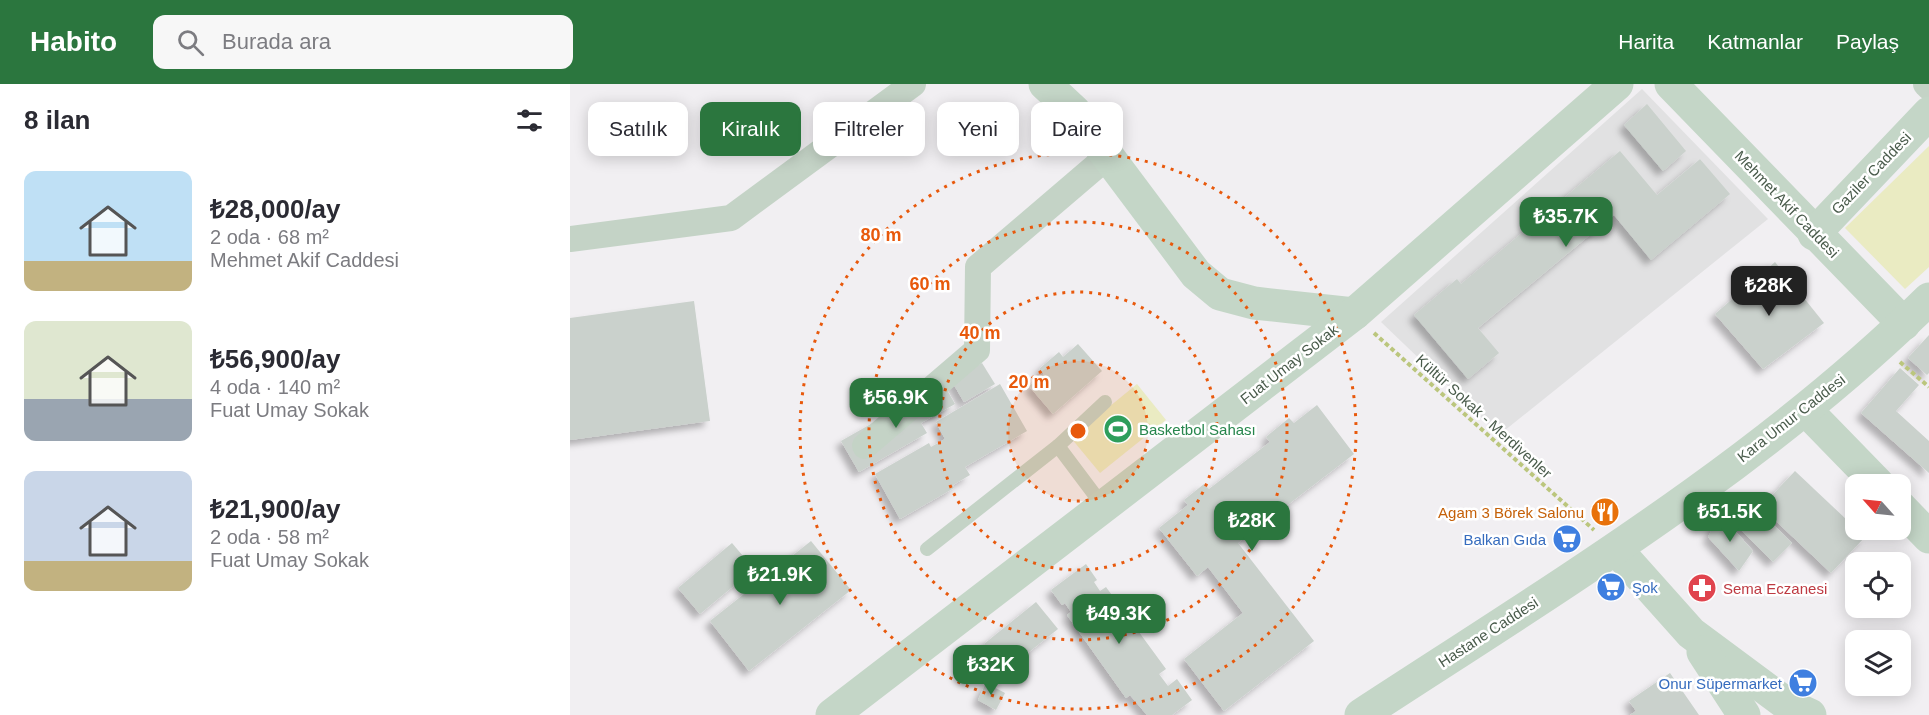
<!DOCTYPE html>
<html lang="tr">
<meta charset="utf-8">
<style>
:root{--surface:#fff;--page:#f7f7f7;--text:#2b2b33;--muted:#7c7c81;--accent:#2b763e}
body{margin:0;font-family:Helvetica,sans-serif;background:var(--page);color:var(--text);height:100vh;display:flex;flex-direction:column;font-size:22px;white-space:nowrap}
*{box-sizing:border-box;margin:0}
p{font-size:20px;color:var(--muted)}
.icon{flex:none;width:33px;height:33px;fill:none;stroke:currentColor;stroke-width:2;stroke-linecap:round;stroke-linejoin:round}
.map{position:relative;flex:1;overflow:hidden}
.drawer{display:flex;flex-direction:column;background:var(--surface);width:570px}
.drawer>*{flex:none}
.hud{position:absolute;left:18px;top:18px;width:570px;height:54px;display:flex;gap:12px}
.needle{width:39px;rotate:297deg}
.buttons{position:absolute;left:1275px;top:390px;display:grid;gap:12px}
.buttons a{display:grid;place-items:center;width:66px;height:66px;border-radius:12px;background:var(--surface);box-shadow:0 3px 15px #0003;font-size:30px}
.price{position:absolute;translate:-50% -51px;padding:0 14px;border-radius:12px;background:var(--accent);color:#fff;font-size:20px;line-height:39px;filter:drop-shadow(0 2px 3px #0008)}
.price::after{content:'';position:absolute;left:50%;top:36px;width:18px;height:14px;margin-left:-9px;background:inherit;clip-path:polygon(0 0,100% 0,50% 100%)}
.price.selected{background:#222;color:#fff}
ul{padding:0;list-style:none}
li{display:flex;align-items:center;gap:18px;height:150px;padding:0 24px}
li span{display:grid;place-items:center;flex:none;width:168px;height:120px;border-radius:12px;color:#555}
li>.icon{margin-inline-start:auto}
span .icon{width:72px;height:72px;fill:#fffc;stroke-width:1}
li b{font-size:26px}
h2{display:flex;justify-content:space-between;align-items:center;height:72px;padding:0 24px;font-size:26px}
.chip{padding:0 21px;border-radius:12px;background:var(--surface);box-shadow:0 3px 15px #0003;font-size:21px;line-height:54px}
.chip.selected{background:var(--accent);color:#fff}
header{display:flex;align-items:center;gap:36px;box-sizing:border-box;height:84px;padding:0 30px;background:var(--accent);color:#fff}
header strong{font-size:28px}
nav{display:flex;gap:33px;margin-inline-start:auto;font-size:21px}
.search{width:420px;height:54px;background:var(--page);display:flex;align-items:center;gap:15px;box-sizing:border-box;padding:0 21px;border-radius:12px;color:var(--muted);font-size:22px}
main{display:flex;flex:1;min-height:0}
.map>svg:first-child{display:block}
.education{fill:#e1e1e2;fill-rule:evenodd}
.green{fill:#eaebc2}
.building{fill:#cad1cc;filter:url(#shadow)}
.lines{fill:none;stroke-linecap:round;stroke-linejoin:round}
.path{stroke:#bbc67d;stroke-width:4;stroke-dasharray:4.5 3;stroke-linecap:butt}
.lane{stroke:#c4d3c6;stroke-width:14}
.street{stroke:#c4d3c6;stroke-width:26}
.secondary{stroke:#c4d6c7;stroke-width:33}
.ring{fill:none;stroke:#e8590c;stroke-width:3;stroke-dasharray:3 6}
.labels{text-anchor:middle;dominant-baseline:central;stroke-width:5;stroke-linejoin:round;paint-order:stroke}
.street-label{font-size:15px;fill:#495b4b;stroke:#fff}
.leisure-label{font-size:15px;fill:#27864d;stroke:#fff;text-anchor:start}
.food-label{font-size:15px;fill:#c56008;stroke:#fff;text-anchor:end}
.shop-label{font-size:15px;fill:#366cbe;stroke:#fff;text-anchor:end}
.health-label{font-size:15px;fill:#be3a42;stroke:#fff;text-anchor:start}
.centre{fill:#e8590c;stroke:#fff;stroke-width:3}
.ring-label{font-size:18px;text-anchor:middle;font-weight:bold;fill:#e8590c;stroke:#fff;stroke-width:5;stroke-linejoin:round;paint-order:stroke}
</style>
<header>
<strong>Habito</strong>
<div class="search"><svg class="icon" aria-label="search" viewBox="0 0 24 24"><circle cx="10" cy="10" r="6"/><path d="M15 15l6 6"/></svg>Burada ara</div>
<nav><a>Harita</a><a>Katmanlar</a><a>Paylaş</a></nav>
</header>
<main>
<section class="drawer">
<h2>8 ilan<svg class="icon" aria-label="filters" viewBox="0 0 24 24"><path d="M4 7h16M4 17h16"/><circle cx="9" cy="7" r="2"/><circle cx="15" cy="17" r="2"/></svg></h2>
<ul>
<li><span style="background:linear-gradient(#bfe0f5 75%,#c2b280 0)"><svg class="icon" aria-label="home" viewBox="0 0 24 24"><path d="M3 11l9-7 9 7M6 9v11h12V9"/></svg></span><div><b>₺28,000/ay</b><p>2 oda · 68 m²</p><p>Mehmet Akif Caddesi</p></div></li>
<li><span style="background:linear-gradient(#dfe7d0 65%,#9aa5b1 0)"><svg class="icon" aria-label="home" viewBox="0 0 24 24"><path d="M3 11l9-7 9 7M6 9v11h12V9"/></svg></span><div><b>₺56,900/ay</b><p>4 oda · 140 m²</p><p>Fuat Umay Sokak</p></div></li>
<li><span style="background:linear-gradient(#c9d6e8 75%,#c2b280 0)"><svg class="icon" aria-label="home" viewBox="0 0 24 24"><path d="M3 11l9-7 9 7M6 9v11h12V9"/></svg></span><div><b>₺21,900/ay</b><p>2 oda · 58 m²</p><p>Fuat Umay Sokak</p></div></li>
</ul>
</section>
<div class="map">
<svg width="1359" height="631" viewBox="0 0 1359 631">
<defs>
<filter id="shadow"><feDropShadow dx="-5.5" dy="5.5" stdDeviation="3" flood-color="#0004"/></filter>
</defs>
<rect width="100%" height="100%" fill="#f1eff2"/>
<!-- education -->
<path class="education" d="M1072,5l126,130 -269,216 -118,-113zM1130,75l29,35 -78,65 -37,-44 -136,113 20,25 -83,-38 46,-31 196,-89z"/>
<!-- green -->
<g class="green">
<path d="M1359,62v121l-24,22 -60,-61z"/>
<path d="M567,300l29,36 -66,53 -29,-35z"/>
</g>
<!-- building -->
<g class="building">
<path d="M1077,20l39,47 -23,20 -39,-46z"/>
<path d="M1050,67l37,44 43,-36 30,35 -79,66 -37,-45 -136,113 21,25 -31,26 -54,-64 43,-36 4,5z"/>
<path d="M1205,178l49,61 -61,46 -48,-55z"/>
<path d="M124,217l16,120 -140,19v-122z"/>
<path d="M1359,251v38l-2,2 -19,-17z"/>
<path d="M508,260l24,27 -49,43 -24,-28 15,-12 -5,-5 20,-17 4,5z"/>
<path d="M412,279l13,21 -31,18 -13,-22z"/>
<path d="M1330,284l19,17 -23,26 33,30v32l-68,-60z"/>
<path d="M373,299l12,21 -34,19 6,10 -68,39 -18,-31z"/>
<path d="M430,300l27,47 -62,36 5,8 -17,10 1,3 -54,31 -25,-45 54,-31 2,4 14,-8 -9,-17z"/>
<path d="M747,321l37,49 -116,89 76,98 -90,70 -40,-52 59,-46 -35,-46 -11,9 -38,-48 29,-23 -4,-5 20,-16 5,5 61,-47 -4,-5 23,-19 5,5z"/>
<path d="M1225,387l70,66 -34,36 -70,-66z"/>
<path d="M1180,418l42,41 -19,19 -41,-41z"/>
<path d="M1150,430l33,37 -14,20 -31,-34z"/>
<path d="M241,457l40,49 -102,81 -39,-50z"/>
<path d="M162,459l22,26 -54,45 -22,-26z"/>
<path d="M516,480l11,16 -3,2 6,9 6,-4 60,82 -7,5 9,12 9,-7 15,21 -20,15h-25l-17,-20 -4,3 -59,-83 4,-3 -6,-9 -3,2 -11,-15z"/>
<path d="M466,518l22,27 -53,42 -21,-27z"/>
<path d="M1100,589l29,42h-69l6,-4 -7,-10z"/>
<path d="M416,599l19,10 -9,17 -18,-10z"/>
</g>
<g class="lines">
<!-- path -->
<g class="path">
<path d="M804,249l220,197"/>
<path d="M1330,278l29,25"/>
</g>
<!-- lane -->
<g class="lane">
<path d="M488,362l45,60"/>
<path d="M357,465l131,-103 47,-44"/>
</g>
<!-- street -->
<g class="street">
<path d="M1356,0l3,3"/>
<path d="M0,155l161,-21 182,-134"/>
<path d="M295,362l112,-96 1,-83 130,-111"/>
</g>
<!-- secondary -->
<g class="secondary">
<path d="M475,0l29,27 122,163 24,20 34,9 100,11"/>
<path d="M1101,0l233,240"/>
<path d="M1244,150l115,-121"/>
<path d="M1236,326l72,74"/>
<path d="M1330,423l29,30"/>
<path d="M1046,465l75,84 97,72 22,10"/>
<path d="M1133,568l41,63"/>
<path d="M262,631l522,-401 263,-230"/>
<path d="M791,631c196,-128 400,-251 568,-416"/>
</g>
</g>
<!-- distance rings -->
<circle cx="508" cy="347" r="70" fill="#e8590c" fill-opacity=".12"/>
<g class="ring">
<circle cx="508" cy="347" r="70"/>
<circle cx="508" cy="347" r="139"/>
<circle cx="508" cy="347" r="209"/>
<circle cx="508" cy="347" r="278"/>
</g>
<!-- icons -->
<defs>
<g id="stadium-disc" transform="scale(1.5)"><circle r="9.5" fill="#2e9e5b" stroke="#fff"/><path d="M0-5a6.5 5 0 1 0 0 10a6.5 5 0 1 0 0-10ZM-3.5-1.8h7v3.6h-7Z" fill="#fff"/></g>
<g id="restaurant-disc" transform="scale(1.5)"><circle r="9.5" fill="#e8710a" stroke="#fff"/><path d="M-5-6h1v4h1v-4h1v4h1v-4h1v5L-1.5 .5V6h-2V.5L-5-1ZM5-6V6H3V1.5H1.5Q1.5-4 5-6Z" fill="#fff"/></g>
<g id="supermarket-disc" transform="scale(1.5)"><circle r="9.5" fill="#3f7fe0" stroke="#fff"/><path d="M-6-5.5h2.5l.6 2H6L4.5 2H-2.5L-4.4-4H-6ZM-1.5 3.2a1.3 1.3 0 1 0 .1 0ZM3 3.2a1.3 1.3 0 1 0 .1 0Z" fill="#fff"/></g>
<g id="pharmacy-disc" transform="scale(1.5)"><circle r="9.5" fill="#e0444e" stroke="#fff"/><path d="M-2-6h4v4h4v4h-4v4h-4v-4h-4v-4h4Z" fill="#fff"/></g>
</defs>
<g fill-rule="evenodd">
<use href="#stadium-disc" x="548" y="345"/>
<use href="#restaurant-disc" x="1035" y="428"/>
<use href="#supermarket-disc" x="997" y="455"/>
<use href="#supermarket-disc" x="1041" y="503"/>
<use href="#pharmacy-disc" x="1132" y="504"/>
<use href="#supermarket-disc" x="1233" y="599"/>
</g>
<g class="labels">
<!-- street labels -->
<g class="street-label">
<text transform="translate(1301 89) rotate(-46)">Gaziler Caddesi</text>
<text transform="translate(1217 120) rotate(46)">Mehmet Akif Caddesi</text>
<text transform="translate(719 280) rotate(-38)">Fuat Umay Sokak</text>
<text transform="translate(914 332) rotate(42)">Kültür Sokak - Merdivenler</text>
<text transform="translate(1221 334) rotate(-38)">Kara Umur Caddesi</text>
<text transform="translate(918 548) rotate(-33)">Hastane Caddesi</text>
</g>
<!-- leisure labels -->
<g class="leisure-label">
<text x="569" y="345">Basketbol Sahası</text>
</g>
<!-- food labels -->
<g class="food-label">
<text x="1014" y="428">Agam 3 Börek Salonu</text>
</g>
<!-- shop labels -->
<g class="shop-label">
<text x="976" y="455">Balkan Gıda</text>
<text x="1062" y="503" text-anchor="start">Şok</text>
<text x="1212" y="599">Onur Süpermarket</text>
</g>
<!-- health labels -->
<g class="health-label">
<text x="1153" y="504">Sema Eczanesi</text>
</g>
</g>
<circle cx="508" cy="347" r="9" class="centre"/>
<g class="ring-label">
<text x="311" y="157">80 m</text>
<text x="360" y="206">60 m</text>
<text x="410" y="255">40 m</text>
<text x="459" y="304">20 m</text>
</g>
</svg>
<div class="buttons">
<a><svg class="needle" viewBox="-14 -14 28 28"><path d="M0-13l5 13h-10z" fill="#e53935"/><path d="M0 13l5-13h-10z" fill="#7c7c81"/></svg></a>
<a><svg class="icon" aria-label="locate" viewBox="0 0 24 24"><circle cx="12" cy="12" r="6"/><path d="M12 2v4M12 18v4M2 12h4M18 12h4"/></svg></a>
<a><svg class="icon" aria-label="layers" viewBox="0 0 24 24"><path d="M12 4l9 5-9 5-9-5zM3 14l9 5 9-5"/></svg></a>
</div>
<b class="price" style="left:996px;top:164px">₺35.7K</b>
<b class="price selected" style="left:1199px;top:233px">₺28K</b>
<b class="price" style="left:326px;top:345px">₺56.9K</b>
<b class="price" style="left:1160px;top:459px">₺51.5K</b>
<b class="price" style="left:682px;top:468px">₺28K</b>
<b class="price" style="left:210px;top:522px">₺21.9K</b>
<b class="price" style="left:549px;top:561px">₺49.3K</b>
<b class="price" style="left:421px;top:612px">₺32K</b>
<div class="hud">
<a class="chip">Satılık</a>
<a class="chip selected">Kiralık</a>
<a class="chip">Filtreler</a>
<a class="chip">Yeni</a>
<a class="chip">Daire</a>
</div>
</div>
</main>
